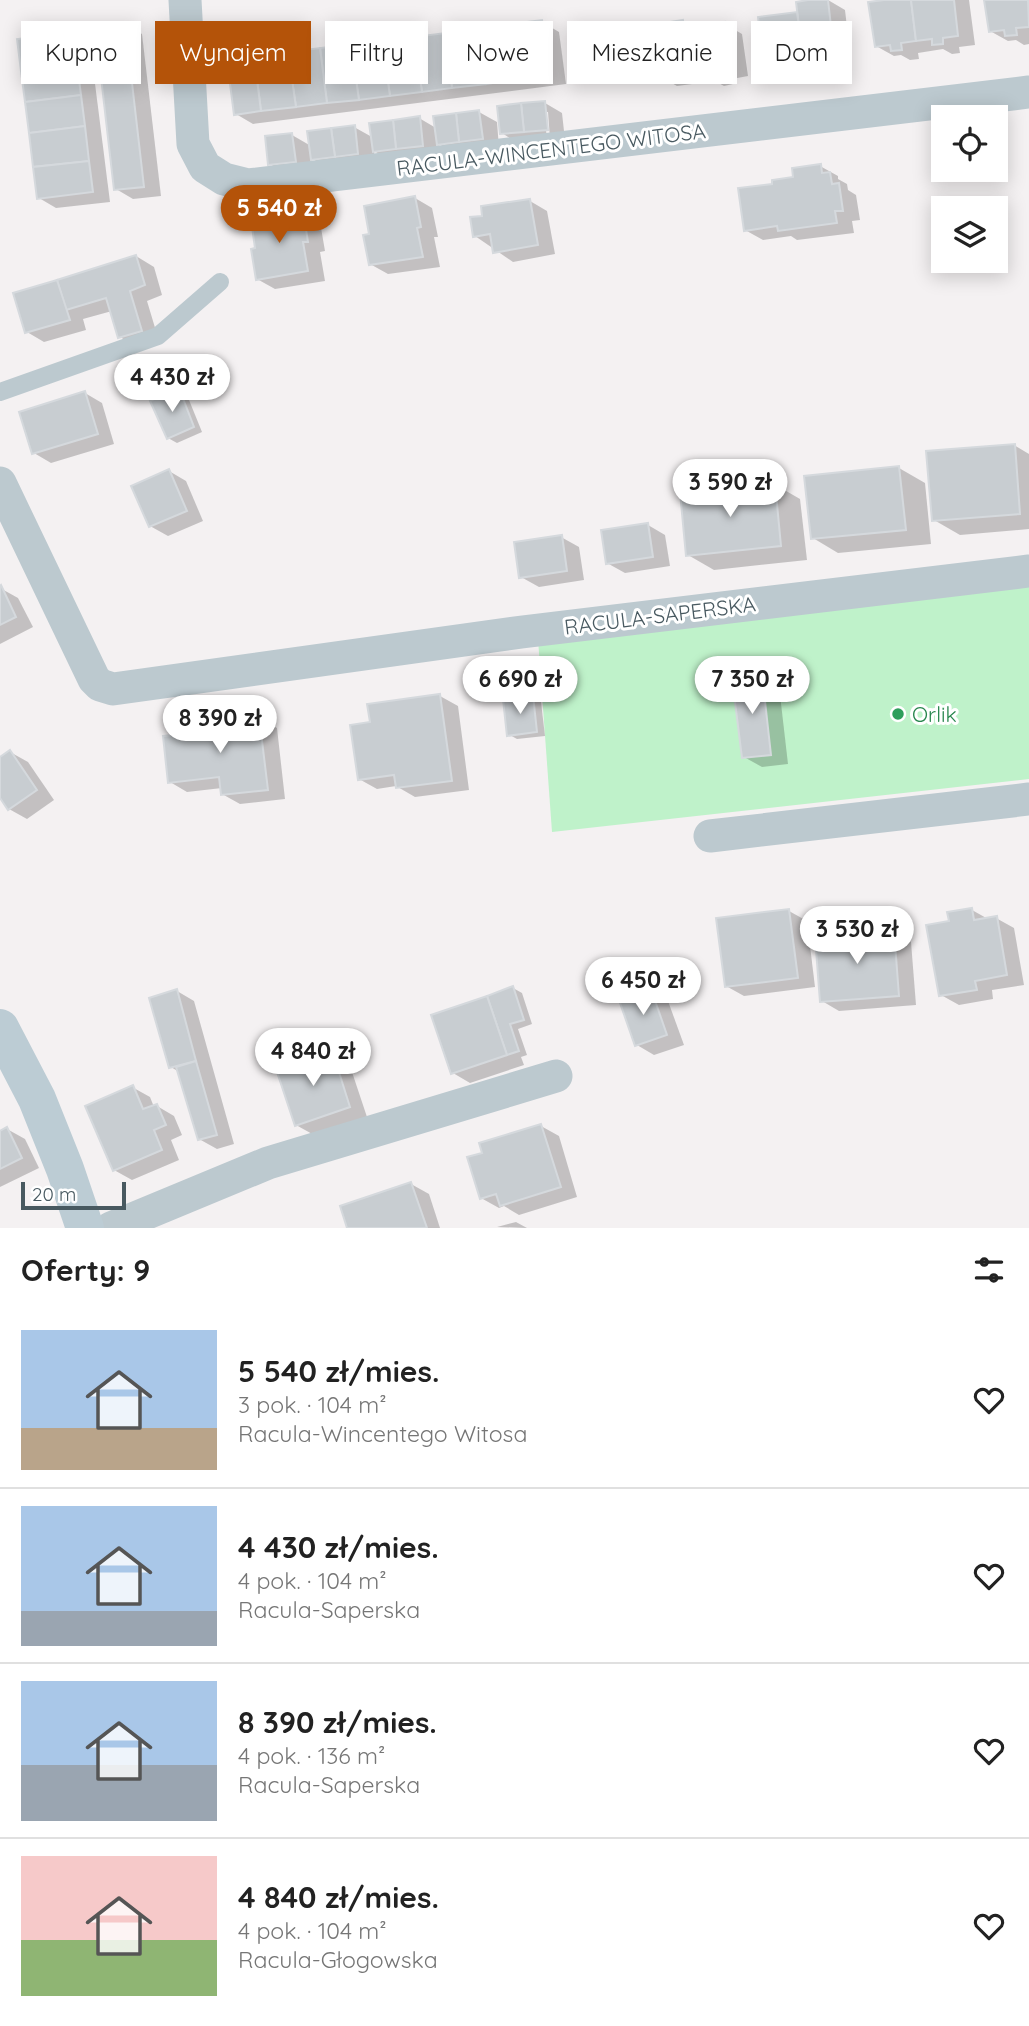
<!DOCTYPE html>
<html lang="pl">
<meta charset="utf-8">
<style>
:root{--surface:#fff;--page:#f2f2f2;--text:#222;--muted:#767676;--line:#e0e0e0;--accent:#b45309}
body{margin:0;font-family:Quicksand,sans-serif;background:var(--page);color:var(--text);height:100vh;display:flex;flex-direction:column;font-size:26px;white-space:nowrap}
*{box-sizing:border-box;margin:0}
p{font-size:23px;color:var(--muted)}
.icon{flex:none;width:38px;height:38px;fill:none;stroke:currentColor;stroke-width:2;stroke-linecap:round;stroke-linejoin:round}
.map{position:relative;height:1228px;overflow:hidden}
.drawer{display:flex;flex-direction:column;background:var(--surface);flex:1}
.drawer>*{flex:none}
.banner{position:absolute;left:21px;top:21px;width:987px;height:63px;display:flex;gap:14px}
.tools{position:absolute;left:931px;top:105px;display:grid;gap:14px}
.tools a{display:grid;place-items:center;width:77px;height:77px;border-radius:0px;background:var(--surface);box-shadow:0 4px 18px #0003;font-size:35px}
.scale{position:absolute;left:21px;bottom:18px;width:105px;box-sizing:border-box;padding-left:7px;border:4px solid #485960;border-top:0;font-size:19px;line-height:24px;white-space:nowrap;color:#485960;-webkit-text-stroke:5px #fff;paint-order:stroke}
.price{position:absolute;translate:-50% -60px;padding:0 16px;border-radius:24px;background:#fff;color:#222;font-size:23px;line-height:46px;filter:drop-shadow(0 2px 4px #0008)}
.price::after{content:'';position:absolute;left:50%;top:42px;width:21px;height:16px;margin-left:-10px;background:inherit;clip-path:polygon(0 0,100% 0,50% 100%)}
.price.active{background:var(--accent);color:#fff}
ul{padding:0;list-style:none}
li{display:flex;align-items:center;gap:21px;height:175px;padding:0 21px}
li+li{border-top:2px solid var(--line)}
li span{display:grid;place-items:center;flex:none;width:196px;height:140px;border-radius:0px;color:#555}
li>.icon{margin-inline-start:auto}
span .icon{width:84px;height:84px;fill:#fffc;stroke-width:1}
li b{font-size:30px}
h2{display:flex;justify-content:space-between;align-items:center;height:84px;padding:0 21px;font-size:30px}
.pill{padding:0 24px;border-radius:0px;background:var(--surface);box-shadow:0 4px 18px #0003;font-size:24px;line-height:63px}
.pill.active{background:var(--accent);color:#fff}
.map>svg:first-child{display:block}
.green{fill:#bff2ca}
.shadow{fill:#0003;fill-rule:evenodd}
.building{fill:#c8cdd1;stroke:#d5d9dd;stroke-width:2}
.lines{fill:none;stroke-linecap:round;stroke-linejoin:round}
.lane{stroke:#bcc9cf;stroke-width:18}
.street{stroke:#bcc9cf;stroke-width:33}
.secondary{stroke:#bcccd4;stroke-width:38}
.leisure-dot{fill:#2e9e5b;stroke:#fff;stroke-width:2.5}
.labels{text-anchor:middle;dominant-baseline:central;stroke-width:6;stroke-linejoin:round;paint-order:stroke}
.street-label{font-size:21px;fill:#485960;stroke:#fff}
.leisure-label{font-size:21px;fill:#27864d;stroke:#fff;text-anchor:start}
</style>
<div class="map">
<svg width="1029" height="1228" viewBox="0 0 1029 1228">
<rect width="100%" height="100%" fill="#f4f1f2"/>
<!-- green -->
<path class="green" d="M1029,580v199l-477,53 -14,-193z"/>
<!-- shadow -->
<g class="shadow">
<path d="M822,0h6l17,10 6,52 -44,6 1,7 -9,1 -9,-5 -7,1 -18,-11 -5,-42 39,-5z"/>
<path d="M896,0h73l6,45 -16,2 1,6 -8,1 -9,-5 -25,4 1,6 -9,1 -9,-5 -7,1 -18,-10z"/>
<path d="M986,0h43v44l-5,1 -8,-5 -8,1 -18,-10z"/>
<path d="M542,22l17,10 7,52 -313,40 -17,-10z"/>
<path d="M682,22l11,6 32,-4 17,10 6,42 -16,3 1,5 -9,2 -9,-5 -38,5 -18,-10z"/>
<path d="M124,24l18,10 19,162 -28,3 -17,-10z"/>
<path d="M72,33l18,11 20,158 -54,6 -17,-10z"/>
<path d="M545,103l17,10 3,27 -46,4 -17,-11zM544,112h4l2,27h-3z"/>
<path d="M479,112l18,10 2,26 -43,6 -17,-10 1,11 -48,6 -18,-10 1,13 -45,5 -19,-11 2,13 -26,3 -17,-10 22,-29 19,11 43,-19 18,10 47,-19 17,10z"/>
<path d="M820,166l18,10v3l9,5 1,6 8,5 4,25 -8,1 2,12 -57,7 -6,-4 -28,4 -18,-10 29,-45 21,-6z"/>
<path d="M415,198l17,10 6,29h-4l6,30 -52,7 -18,-10 1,-29z"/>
<path d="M530,201l17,10 8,43 -42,8 -38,-26 9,-18z"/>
<path d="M303,212l17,10 5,29 -5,1 5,29 -50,8 -18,-10v-29z"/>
<path d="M136,256l18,11 8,28 -15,6 12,40 -22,6 -17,-10 -8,-26 -29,8 3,11 -42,12 -17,-10z"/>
<path d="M178,390l9,5 15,37 -25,11 -9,-5z"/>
<path d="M85,393l17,10 12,41 -63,19 -17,-10z"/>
<path d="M1014,445l15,9v75l-69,6 -26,-15z"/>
<path d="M899,468l26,15 6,61 -93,9 -25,-15z"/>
<path d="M169,471l17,10 17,40 -35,15 -18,-10z"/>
<path d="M774,484l26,15 7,61 -93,10 -26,-15z"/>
<path d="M648,525l17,10 5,31 -45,7 -18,-10z"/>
<path d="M561,537l18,10 5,33 -45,7 -18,-10z"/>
<path d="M0,588l18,10 15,29 -33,17z"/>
<path d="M761,676l18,10 9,78 -26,3 -18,-10z"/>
<path d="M440,696l18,10 11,84 -54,7 -19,-11 -19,3 -18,-10 13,-56z"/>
<path d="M533,697l8,5 4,34 -28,3 -9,-5z"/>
<path d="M259,718l18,10 8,71 -45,5 -18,-10v-6l-35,4 -17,-10 26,-48z"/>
<path d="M10,752l18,10 26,38 -27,19 -18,-10 -9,-14v-36z"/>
<path d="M972,910l16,9 8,-1 18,10 10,57 -32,5 1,9 -34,6 -18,-10z"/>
<path d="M789,911l18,10 8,66 -71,9 -18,-10z"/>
<path d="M894,932l17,10 5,63 -77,6 -17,-10z"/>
<path d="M513,988l9,5 10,31 -14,5 9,26 -6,2 3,8 -54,18 -17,-10z"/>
<path d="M177,991l17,10 40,143 -17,5 -18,-10 -20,-67 -8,-5z"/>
<path d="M651,991l17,10 16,44 -30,10 -17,-10z"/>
<path d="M331,1052l18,11 18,54 -53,18 -18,-10z"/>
<path d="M132,1087l18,10 4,10 3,-1 17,10 8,19 -11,5 8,20 -47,20 -18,-10z"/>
<path d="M541,1126l18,10 18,61 -58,18 -15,-9 -5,2 -18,-10z"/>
<path d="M7,1129l18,10 14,29 -39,19v-54z"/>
<path d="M411,1184l18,10 11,34h-91l-7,-20z"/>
<path d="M516,1222l11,6 -30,-1z"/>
</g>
<!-- building -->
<g class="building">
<path d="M808,0h20l6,53 -31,4 -7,-55z"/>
<path d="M884,0h27l5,41 -15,2 1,7 -11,1 -1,-6 -15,2 -7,-45z"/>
<path d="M911,0h43l4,36 -15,2v6l-11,1v-6l-16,2z"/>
<path d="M984,0h44l1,27 -13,1 1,7 -12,1 -1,-6 -15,2z"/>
<path d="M797,12l6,45 -13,2 1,6 -11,2 -1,-7 -16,2 -5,-45z"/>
<path d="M542,20l8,55 -33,4 -7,-55z"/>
<path d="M683,20l6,53 -31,4 -7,-52z"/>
<path d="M125,22l19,165 -30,3 -19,-165z"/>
<path d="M725,22l6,44 -16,3 1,6 -11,2v-6l-16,2 -5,-45z"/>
<path d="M510,24l7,55 -31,5 -7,-56z"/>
<path d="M479,28l7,56 -34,4 -7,-55z"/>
<path d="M73,32l4,32 -56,7 -4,-32z"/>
<path d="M445,33l7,55 -30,4 -8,-55z"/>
<path d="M414,37l8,55 -32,4 -8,-56z"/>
<path d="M382,40l8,56 -31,4 -8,-56z"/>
<path d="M351,44l8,56 -32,3 -7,-55z"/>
<path d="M320,48l7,55 -31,4 -8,-55z"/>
<path d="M288,52l8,55 -35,4 -7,-55z"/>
<path d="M254,56l7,55 -27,4 -7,-55z"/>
<path d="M77,64l4,31 -56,7 -4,-31z"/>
<path d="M81,95l4,31 -56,7 -4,-31z"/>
<path d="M545,101l3,29 -24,2 -3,-29z"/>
<path d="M521,103l3,29 -24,2 -3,-28z"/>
<path d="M479,110l4,29 -24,3 -3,-29z"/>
<path d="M456,113l3,29 -22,3 -4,-29z"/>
<path d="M420,116l3,30 -27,3 -3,-29z"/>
<path d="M393,120l3,29 -23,3 -4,-29z"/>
<path d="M355,125l3,29 -23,3 -4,-29z"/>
<path d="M85,126l4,35 -56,6 -4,-34z"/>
<path d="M331,128l4,29 -24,3 -4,-29z"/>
<path d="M292,133l4,29 -28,3 -3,-29z"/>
<path d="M89,161l4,31 -56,7 -4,-32z"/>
<path d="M821,164l1,9 8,-1 2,12 7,-1 4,28h-8l2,12 -59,8 -1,-5 -33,5 -6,-43 34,-4v-4l21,-3 -1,-9z"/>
<path d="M415,196l6,31 -4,1 6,29 -54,8 -6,-30 6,-1 -5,-28z"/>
<path d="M530,199l8,46 -45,8 -3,-19 -17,3 -3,-20 12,-1 -1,-10z"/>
<path d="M303,210l5,32h-5l5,29 -52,9 -5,-31 4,-1 -4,-28z"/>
<path d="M136,255l9,30 -15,6 12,40 -24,7 -12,-40 -40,12 -9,-30z"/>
<path d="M57,280l13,40 -45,13 -12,-40z"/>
<path d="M179,388l15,39 -27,12 -17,-38z"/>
<path d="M85,391l13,43 -66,20 -13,-42z"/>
<path d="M1015,444l5,70 -88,7 -6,-70z"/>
<path d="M899,466l7,64 -95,9 -7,-63z"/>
<path d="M169,469l18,42 -38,16 -18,-41z"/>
<path d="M775,483l6,63 -95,10 -6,-64z"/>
<path d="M648,523l5,34 -47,7 -5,-34z"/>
<path d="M562,535l5,36 -48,7 -5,-36z"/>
<path d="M1,585l15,32 -16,8v-39z"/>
<path d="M762,674l9,81 -29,3 -10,-80z"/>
<path d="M440,694l12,87 -56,7 -2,-13 -36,5 -8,-55 20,-3 -3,-18z"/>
<path d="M533,695l4,37 -30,4 -4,-37z"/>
<path d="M259,716l9,74 -47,5 -2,-18 -51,6 -5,-47 32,-3 -1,-10z"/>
<path d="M10,750l27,40 -29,20 -8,-12v-41z"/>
<path d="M972,908l2,12 23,-4 10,59 -32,6 2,9 -38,6 -13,-71 23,-4 -2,-9z"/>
<path d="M789,909l9,69 -73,9 -9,-69z"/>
<path d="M894,930l5,66 -79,6 -5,-66z"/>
<path d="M513,986l11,34 -14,4 9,27 -12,4 -20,-59z"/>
<path d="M177,989l19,72 -27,7 -20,-70z"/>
<path d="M651,989l16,46 -32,11 -16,-46z"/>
<path d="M487,996l20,59 -56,19 -20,-59z"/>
<path d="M332,1050l18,57 -55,19 -19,-57z"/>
<path d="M196,1061l21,74 -19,5 -22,-73z"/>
<path d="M133,1085l10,24 14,-5 9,21 -12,5 8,20 -49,21 -28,-65z"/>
<path d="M541,1124l20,63 -61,19 -4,-12 -16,5 -13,-42 15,-4 -3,-10z"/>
<path d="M7,1127l15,31 -22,11v-38z"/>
<path d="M411,1182l16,46h-80l-7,-22z"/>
</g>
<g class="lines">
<!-- lane -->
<path class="lane" d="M0,392l158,-56 62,-54"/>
<!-- street -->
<g class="street">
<path d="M185,0l8,144 12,23 19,12 24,6 781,-93"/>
<path d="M0,483l94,196 6,6 13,4 409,-57 507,-61"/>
<path d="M710,836l319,-37"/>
<path d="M111,1228l157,-65 288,-87"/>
</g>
<!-- secondary -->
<path class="secondary" d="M0,1028l37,71 28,70 20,59"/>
</g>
<!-- markers -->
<circle class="leisure-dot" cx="898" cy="714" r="7"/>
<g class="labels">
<!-- street labels -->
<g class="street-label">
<text transform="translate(551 149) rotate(-7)">RACULA-WINCENTEGO WITOSA</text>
<text transform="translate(660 615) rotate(-7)">RACULA-SAPERSKA</text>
</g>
<!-- leisure labels -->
<g class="leisure-label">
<text x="912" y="714">Orlik</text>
</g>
</g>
</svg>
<div class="tools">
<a><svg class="icon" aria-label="locate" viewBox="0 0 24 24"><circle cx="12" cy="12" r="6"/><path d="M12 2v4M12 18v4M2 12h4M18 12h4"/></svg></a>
<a><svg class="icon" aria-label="layers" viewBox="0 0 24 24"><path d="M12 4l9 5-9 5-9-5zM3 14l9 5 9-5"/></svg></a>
</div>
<div class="scale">20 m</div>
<b class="price active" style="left:279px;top:245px">5 540 zł</b>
<b class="price" style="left:172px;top:414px">4 430 zł</b>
<b class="price" style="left:730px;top:519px">3 590 zł</b>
<b class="price" style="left:520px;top:716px">6 690 zł</b>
<b class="price" style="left:752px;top:716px">7 350 zł</b>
<b class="price" style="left:220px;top:755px">8 390 zł</b>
<b class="price" style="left:857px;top:966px">3 530 zł</b>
<b class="price" style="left:643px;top:1017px">6 450 zł</b>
<b class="price" style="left:313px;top:1088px">4 840 zł</b>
<div class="banner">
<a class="pill">Kupno</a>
<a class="pill active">Wynajem</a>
<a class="pill">Filtry</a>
<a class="pill">Nowe</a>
<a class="pill">Mieszkanie</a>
<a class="pill">Dom</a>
</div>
</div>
<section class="drawer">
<h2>Oferty: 9<svg class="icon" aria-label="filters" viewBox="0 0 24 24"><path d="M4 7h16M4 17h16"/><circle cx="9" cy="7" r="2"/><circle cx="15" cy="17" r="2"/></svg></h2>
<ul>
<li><span style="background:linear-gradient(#a9c7e8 70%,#b9a48a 0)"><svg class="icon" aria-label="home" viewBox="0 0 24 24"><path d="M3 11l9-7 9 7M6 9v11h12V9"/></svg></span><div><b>5 540 zł/mies.</b><p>3 pok. · 104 m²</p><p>Racula-Wincentego Witosa</p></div><svg class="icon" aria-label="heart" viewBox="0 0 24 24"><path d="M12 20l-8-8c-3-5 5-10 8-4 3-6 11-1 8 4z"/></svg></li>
<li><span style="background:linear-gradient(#a9c7e8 75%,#9aa5b1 0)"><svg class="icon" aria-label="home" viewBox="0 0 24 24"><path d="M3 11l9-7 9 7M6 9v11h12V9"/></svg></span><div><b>4 430 zł/mies.</b><p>4 pok. · 104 m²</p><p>Racula-Saperska</p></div><svg class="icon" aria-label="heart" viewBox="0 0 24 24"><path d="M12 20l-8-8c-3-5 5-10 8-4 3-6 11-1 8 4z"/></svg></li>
<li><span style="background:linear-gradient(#a9c7e8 60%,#9aa5b1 0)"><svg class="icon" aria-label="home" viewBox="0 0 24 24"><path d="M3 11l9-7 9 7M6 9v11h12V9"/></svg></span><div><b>8 390 zł/mies.</b><p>4 pok. · 136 m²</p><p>Racula-Saperska</p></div><svg class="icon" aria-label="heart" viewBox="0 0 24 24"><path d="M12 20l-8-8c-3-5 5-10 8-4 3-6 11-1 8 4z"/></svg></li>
<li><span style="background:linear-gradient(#f6c9c9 60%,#8fb573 0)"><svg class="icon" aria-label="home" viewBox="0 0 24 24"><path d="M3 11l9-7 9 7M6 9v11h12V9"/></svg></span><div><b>4 840 zł/mies.</b><p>4 pok. · 104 m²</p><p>Racula-Głogowska</p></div><svg class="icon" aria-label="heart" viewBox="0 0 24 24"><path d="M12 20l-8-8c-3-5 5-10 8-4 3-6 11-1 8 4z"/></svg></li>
</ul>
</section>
